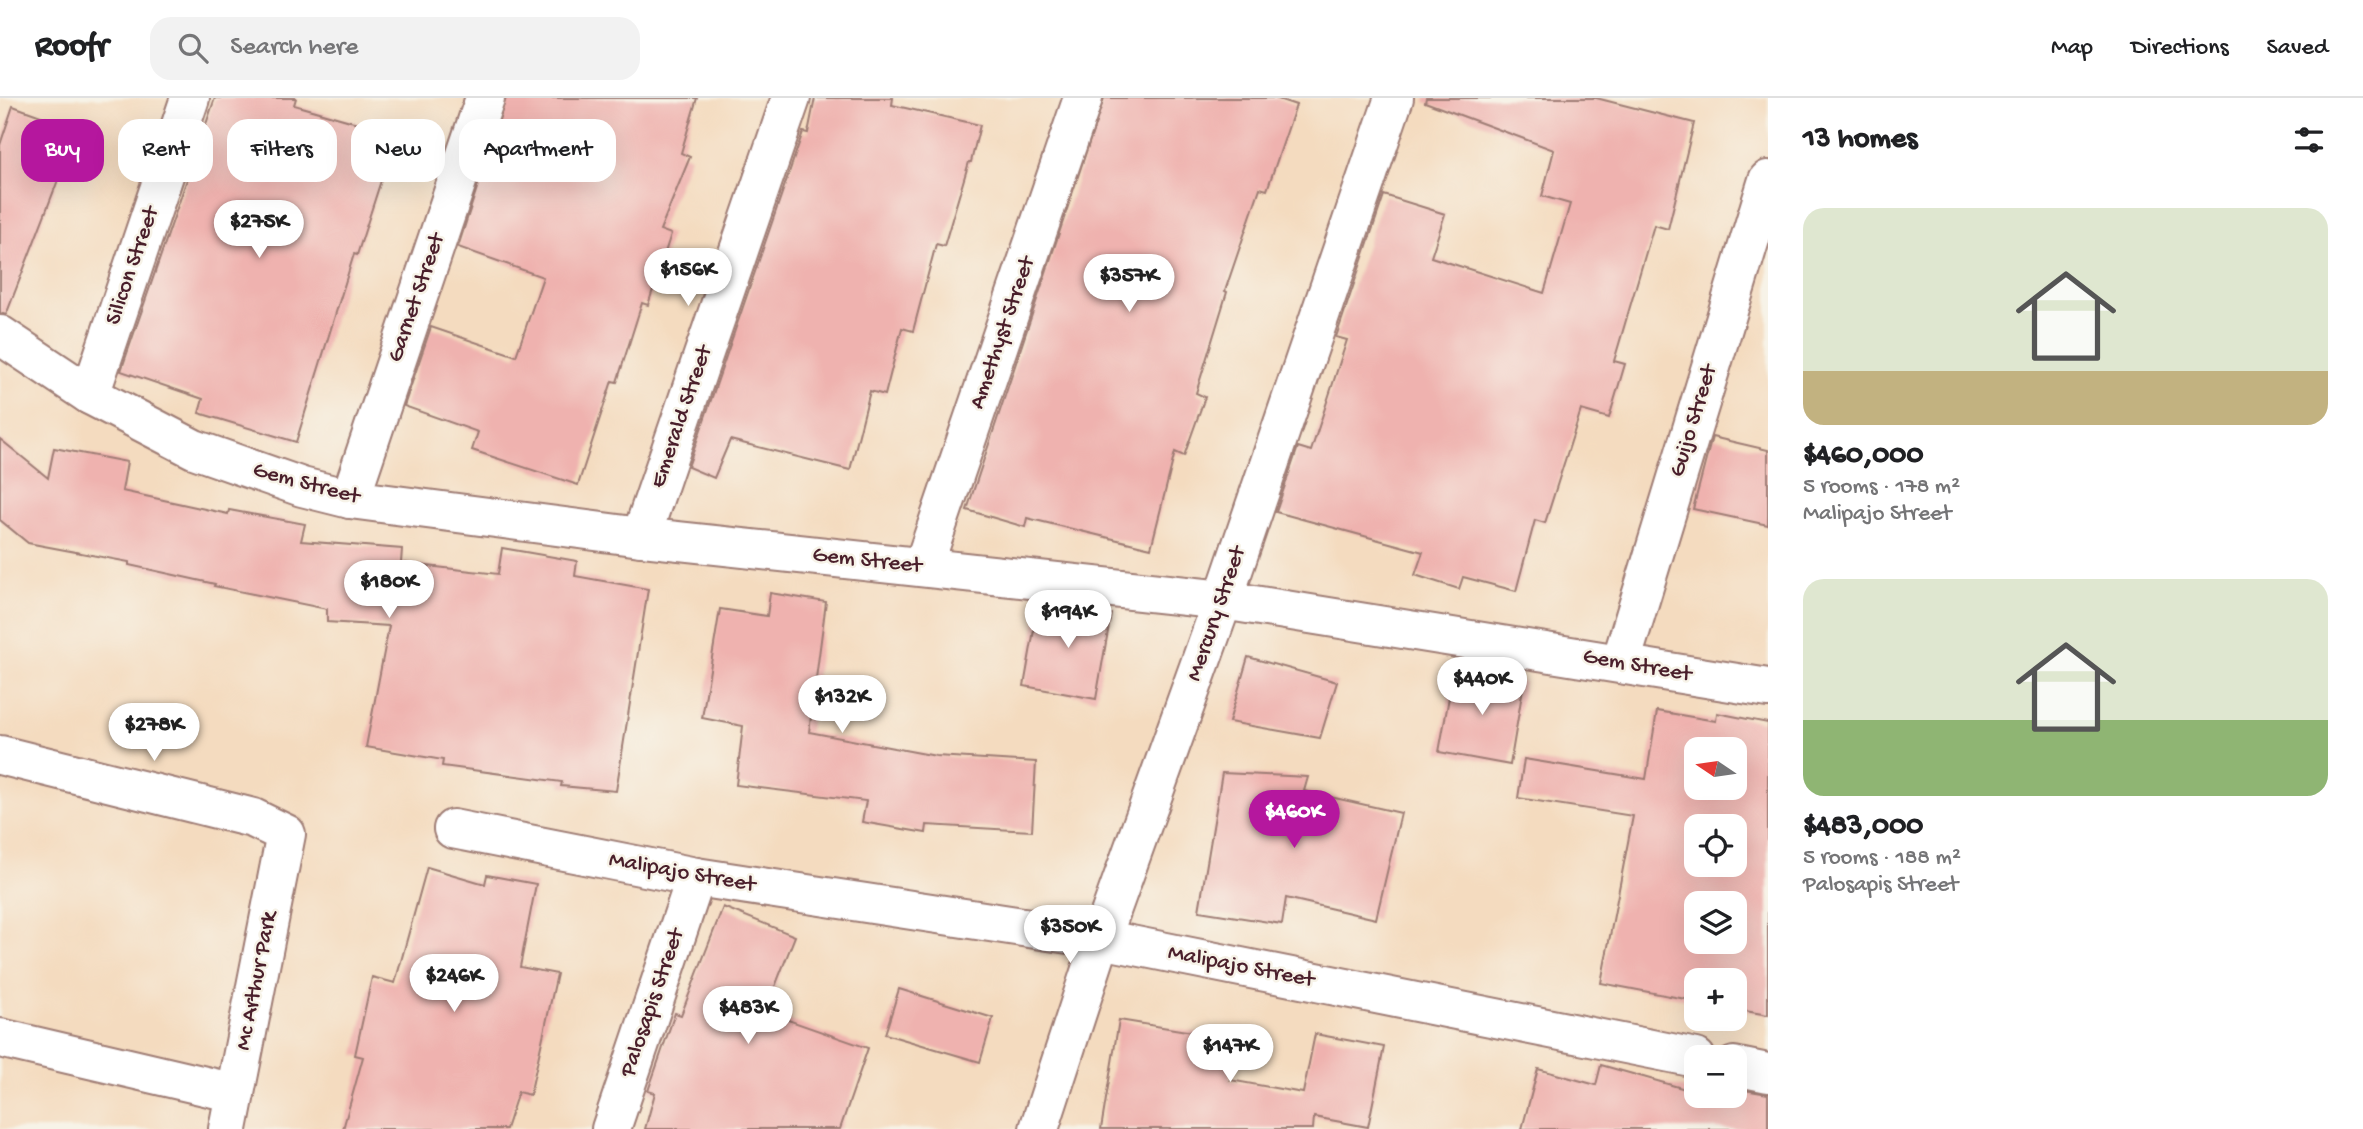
<!DOCTYPE html>
<meta charset="utf-8">
<style>
:root{--surface:#fff;--page:#f2f2f2;--text:#202124;--muted:#757577;--line:#e0e0e0;--accent:#b5179e}
body{margin:0;font-family:"Gochi Hand",sans-serif;background:var(--page);color:var(--text);height:100vh;display:flex;flex-direction:column;font-size:26px;white-space:nowrap}
*{box-sizing:border-box;margin:0}
p{font-size:23px;color:var(--muted)}
.icon{flex:none;width:38px;height:38px;fill:none;stroke:currentColor;stroke-width:2;stroke-linecap:round;stroke-linejoin:round}
.map{position:relative;flex:1;overflow:hidden}
.panel{display:flex;flex-direction:column;background:var(--surface);width:595px}
.panel>*{flex:none}
.guide{position:absolute;left:21px;top:21px;width:665px;height:63px;display:flex;gap:14px}
.needle{width:46px;rotate:283deg}
.buttons{position:absolute;left:1684px;top:639px;display:grid;gap:14px}
.buttons a{display:grid;place-items:center;width:63px;height:63px;border-radius:14px;background:var(--surface);box-shadow:0 7px 28px #0002;font-size:35px}
.price{position:absolute;translate:-50% -60px;padding:0 16px;border-radius:24px;background:#fff;color:#222;font-size:23px;line-height:46px;filter:drop-shadow(0 2px 4px #0008)}
.price::after{content:'';position:absolute;left:50%;top:42px;width:21px;height:16px;margin-left:-10px;background:inherit;clip-path:polygon(0 0,100% 0,50% 100%)}
.price.current{background:var(--accent);color:#fff}
ul{padding:0;list-style:none}
li{display:grid;align-content:center;gap:14px;height:371px;padding:0 35px}
li span{display:grid;place-items:center;height:217px;border-radius:21px;color:#555}
li>.icon{margin-inline-start:auto}
span .icon{width:126px;height:126px;fill:#fffc;stroke-width:1}
li b{font-size:30px}
h2{display:flex;justify-content:space-between;align-items:center;height:84px;padding:0 35px;font-size:30px}
.pill{padding:0 24px;border-radius:21px;background:var(--surface);box-shadow:0 7px 28px #0002;font-size:24px;line-height:63px}
.pill.current{background:var(--accent);color:#fff}
header{display:flex;align-items:center;gap:42px;box-sizing:border-box;height:98px;padding:0 35px;background:var(--surface);border-bottom:2px solid var(--line)}
header strong{font-size:33px}
nav{display:flex;gap:38px;margin-inline-start:auto;font-size:24px}
.search{width:490px;height:63px;background:var(--page);display:flex;align-items:center;gap:18px;box-sizing:border-box;padding:0 24px;border-radius:21px;color:var(--muted);font-size:26px}
main{display:flex;flex:1;min-height:0}
.map>svg:first-child{display:block}
.building{fill:#efb2af;fill-rule:evenodd}
.lines{fill:none;stroke-linecap:round;stroke-linejoin:round}
.street-casing{stroke:#9f7d75;stroke-width:42}
.secondary-casing{stroke:#9f7d75;stroke-width:42}
.street{stroke:#fff;stroke-width:38}
.secondary{stroke:#fff;stroke-width:38}
.labels{text-anchor:middle;dominant-baseline:central;stroke-width:5;stroke-linejoin:round;paint-order:stroke}
.street-label{font-size:23px;fill:#4a1f2b;stroke:#f7f3e8}
</style>
<header>
<strong>Roofr</strong>
<div class="search"><svg class="icon" aria-label="search" viewBox="0 0 24 24"><circle cx="10" cy="10" r="6"/><path d="M15 15l6 6"/></svg>Search here</div>
<nav><a>Map</a><a>Directions</a><a>Saved</a></nav>
</header>
<main>
<div class="map">
<svg width="1768" height="1031" viewBox="0 0 1768 1031">
<rect width="100%" height="100%" fill="#f7f3e8"/>
<filter id="ink" filterUnits="userSpaceOnUse"><feTurbulence type="fractalNoise" baseFrequency=".0143" numOctaves="2"/><feDisplacementMap in="SourceGraphic" scale="14" xChannelSelector="R" yChannelSelector="G"/><feConvolveMatrix kernelMatrix="1 2 1 2 8 2 1 2 1" color-interpolation-filters="sRGB"/></filter>
<filter id="wash" filterUnits="userSpaceOnUse"><feTurbulence type="fractalNoise" baseFrequency=".00686" numOctaves="4" result="noise"/><feDisplacementMap in="SourceGraphic" scale="28" xChannelSelector="R" yChannelSelector="G"/><feGaussianBlur stdDeviation="1.57" result="paint"/><feColorMatrix in="noise" values="0 0 0 0 0 0 0 0 0 0 0 0 0 0 0 0 0 1.4 0 .05"/><feComposite in="paint" operator="in"/></filter>
<g filter="url(#wash)">
<rect width="100%" height="100%" fill="#f4dbbf"/>
<g id="blocks">
<!-- building -->
<g class="building">
<path d="M215,0h81l-2,7 102,29 -39,121 -3,-1 -58,188 -97,-29 4,-14 -82,-28z"/>
<path d="M506,0h191l-16,55 9,4 -30,73 11,4 -23,71 -6,-2 -25,79 -5,-1 -34,104 -106,-35 6,-18 -74,-26 27,-79 85,29 27,-79 -85,-30z"/>
<path d="M815,0h78l-1,7 88,20 -9,37h-2l-25,84 -8,-2 -23,87 -11,-3 -17,67 -15,-4 -20,79 -120,-30 -16,38 -26,-11 115,-335 5,1z"/>
<path d="M1104,0h171l21,7 -29,85 -7,-2 -35,103 2,1 -31,101 9,4 -21,59 -9,-4 -24,96 -124,-30 -2,9 -58,-17z"/>
<path d="M1426,0h170l98,25 -26,106 -14,-4 -40,136 11,3 -16,54 -28,-8 -36,113 -10,-3 -19,71 -53,-14 -4,12 -44,-14 8,-23 -147,-40 22,-65 13,4 36,-111 -11,-3 48,-142 61,19 -14,43 113,36 26,-89 -28,-8 12,-46 -129,-48z"/>
<path d="M13,8l70,25 -13,39 -7,-3 -57,148 -6,-2v-168z"/>
<path d="M1712,339l56,13v75l-75,-16z"/>
<path d="M0,341l48,39 6,-30 73,14 -5,29 106,23 1,-4 76,14 -4,17 101,8 -1,14 97,11 4,-26 75,13 -2,15 73,13 -32,202 -55,-5 1,-4 -120,-16 1,-6 -77,-13 23,-121 -62,-4v-13l-113,-23 1,-2 -86,-19v-3l-101,-19 -28,-23z"/>
<path d="M770,495l56,9 -17,130 127,24 100,6 -4,69 -105,-6 -1,8 -64,-11 4,-21 -130,-16 7,-59 -41,-8 18,-109 47,7z"/>
<path d="M1039,504l72,12 -15,85 -72,-13z"/>
<path d="M1248,559l89,25 -17,56 -91,-16z"/>
<path d="M1454,572l70,12 -14,83 -71,-13z"/>
<path d="M1657,613l59,10 1,-8 51,10v292l-34,-6v-29h-38v21l-95,-18 32,-167 -115,-18 6,-39 122,20zM1696,651h38v39h-38zM1696,728h38v38h-38zM1696,805h38v39h-38z"/>
<path d="M1222,675l86,4 -4,14 97,22 -25,106 -90,-21 -4,26 -83,-13z"/>
<path d="M427,769l58,17 2,-9 49,9 -16,83 37,7 -27,121 -12,-3 -12,37h-163l20,-72 -8,-2 17,-78 23,6z"/>
<path d="M723,809l72,29 -30,76 103,36 -28,81h-195l10,-36 -7,-2 27,-78 6,2z"/>
<path d="M899,891l94,29 -13,44 -95,-28z"/>
<path d="M1119,922l117,19 -6,41 73,13 12,-59 69,13 -16,80 -54,-10 -1,12h-212z"/>
<path d="M1601,967l95,27v4h38v-7h4l30,5v35h-246l16,-60 58,16z"/>
</g>
</g>
</g>
<g filter="url(#ink)">
<use href="#blocks" fill-opacity="0" stroke="#9f7d75" stroke-width="2"/>
<g class="lines">
<!-- street casing -->
<g class="street-casing">
<g id="street">
<path d="M90,297l100,-297"/>
<path d="M350,401l135,-401"/>
<path d="M641,439l150,-439"/>
<path d="M923,469l160,-469"/>
<path d="M1621,564l147,-482"/>
<path d="M0,657l253,63 33,16 -58,295"/>
<path d="M453,731l243,48 405,62 595,119"/>
<path d="M0,940l235,55"/>
<path d="M1734,968l34,7"/>
<path d="M611,1031l85,-252"/>
<path d="M1039,1031l62,-190 122,-339 171,-502"/>
</g>
</g>
<!-- secondary casing -->
<g class="secondary-casing">
<path id="secondary" d="M0,237l90,60 104,54 108,38 48,12 291,38 582,63 545,88"/>
</g>
<!-- street -->
<use href="#street" class="street"/>
<!-- secondary -->
<use href="#secondary" class="secondary"/>
</g>
</g>
<g class="labels">
<!-- street labels -->
<g class="street-label">
<text transform="translate(133 168) rotate(-71)">Silicon Street</text>
<text transform="translate(417 200) rotate(-71)">Garnet Street</text>
<text transform="translate(1003 235) rotate(-71)">Amethyst Street</text>
<text transform="translate(682 319) rotate(-71)">Emerald Street</text>
<text transform="translate(1694 323) rotate(-73)">Guijo Street</text>
<text transform="translate(306 386) rotate(15)">Gem Street</text>
<text transform="translate(867 463) rotate(6)">Gem Street</text>
<text transform="translate(1217 516) rotate(-71)">Mercury Street</text>
<text transform="translate(1637 568) rotate(10)">Gem Street</text>
<text transform="translate(682 775) rotate(10)">Malipajo Street</text>
<text transform="translate(1241 869) rotate(11)">Malipajo Street</text>
<text transform="translate(257 883) rotate(-79)">Mc Arthur Park</text>
<text transform="translate(653 905) rotate(-71)">Palosapis Street</text>
</g>
</g>
</svg>
<div class="buttons">
<a><svg class="needle" viewBox="-14 -14 28 28"><path d="M0-13l5 13h-10z" fill="#e53935"/><path d="M0 13l5-13h-10z" fill="#757577"/></svg></a>
<a><svg class="icon" aria-label="locate" viewBox="0 0 24 24"><circle cx="12" cy="12" r="6"/><path d="M12 2v4M12 18v4M2 12h4M18 12h4"/></svg></a>
<a><svg class="icon" aria-label="layers" viewBox="0 0 24 24"><path d="M12 4l9 5-9 5-9-5zM3 14l9 5 9-5"/></svg></a>
<a>+</a>
<a>−</a>
</div>
<b class="price" style="left:259px;top:162px">$275K</b>
<b class="price" style="left:688px;top:210px">$156K</b>
<b class="price" style="left:1129px;top:216px">$357K</b>
<b class="price" style="left:389px;top:522px">$180K</b>
<b class="price" style="left:1068px;top:552px">$194K</b>
<b class="price" style="left:1482px;top:619px">$440K</b>
<b class="price" style="left:842px;top:637px">$132K</b>
<b class="price" style="left:154px;top:665px">$278K</b>
<b class="price current" style="left:1294px;top:752px">$460K</b>
<b class="price" style="left:1070px;top:867px">$350K</b>
<b class="price" style="left:454px;top:916px">$246K</b>
<b class="price" style="left:748px;top:948px">$483K</b>
<b class="price" style="left:1230px;top:986px">$147K</b>
<div class="guide">
<a class="pill current">Buy</a>
<a class="pill">Rent</a>
<a class="pill">Filters</a>
<a class="pill">New</a>
<a class="pill">Apartment</a>
</div>
</div>
<section class="panel">
<h2>13 homes<svg class="icon" aria-label="filters" viewBox="0 0 24 24"><path d="M4 7h16M4 17h16"/><circle cx="9" cy="7" r="2"/><circle cx="15" cy="17" r="2"/></svg></h2>
<ul>
<li><span style="background:linear-gradient(#dfe7d0 75%,#c2b280 0)"><svg class="icon" aria-label="home" viewBox="0 0 24 24"><path d="M3 11l9-7 9 7M6 9v11h12V9"/></svg></span><div><b>$460,000</b><p>5 rooms · 178 m²</p><p>Malipajo Street</p></div></li>
<li><span style="background:linear-gradient(#dfe7d0 65%,#8fb573 0)"><svg class="icon" aria-label="home" viewBox="0 0 24 24"><path d="M3 11l9-7 9 7M6 9v11h12V9"/></svg></span><div><b>$483,000</b><p>5 rooms · 188 m²</p><p>Palosapis Street</p></div></li>
</ul>
</section>
</main>
